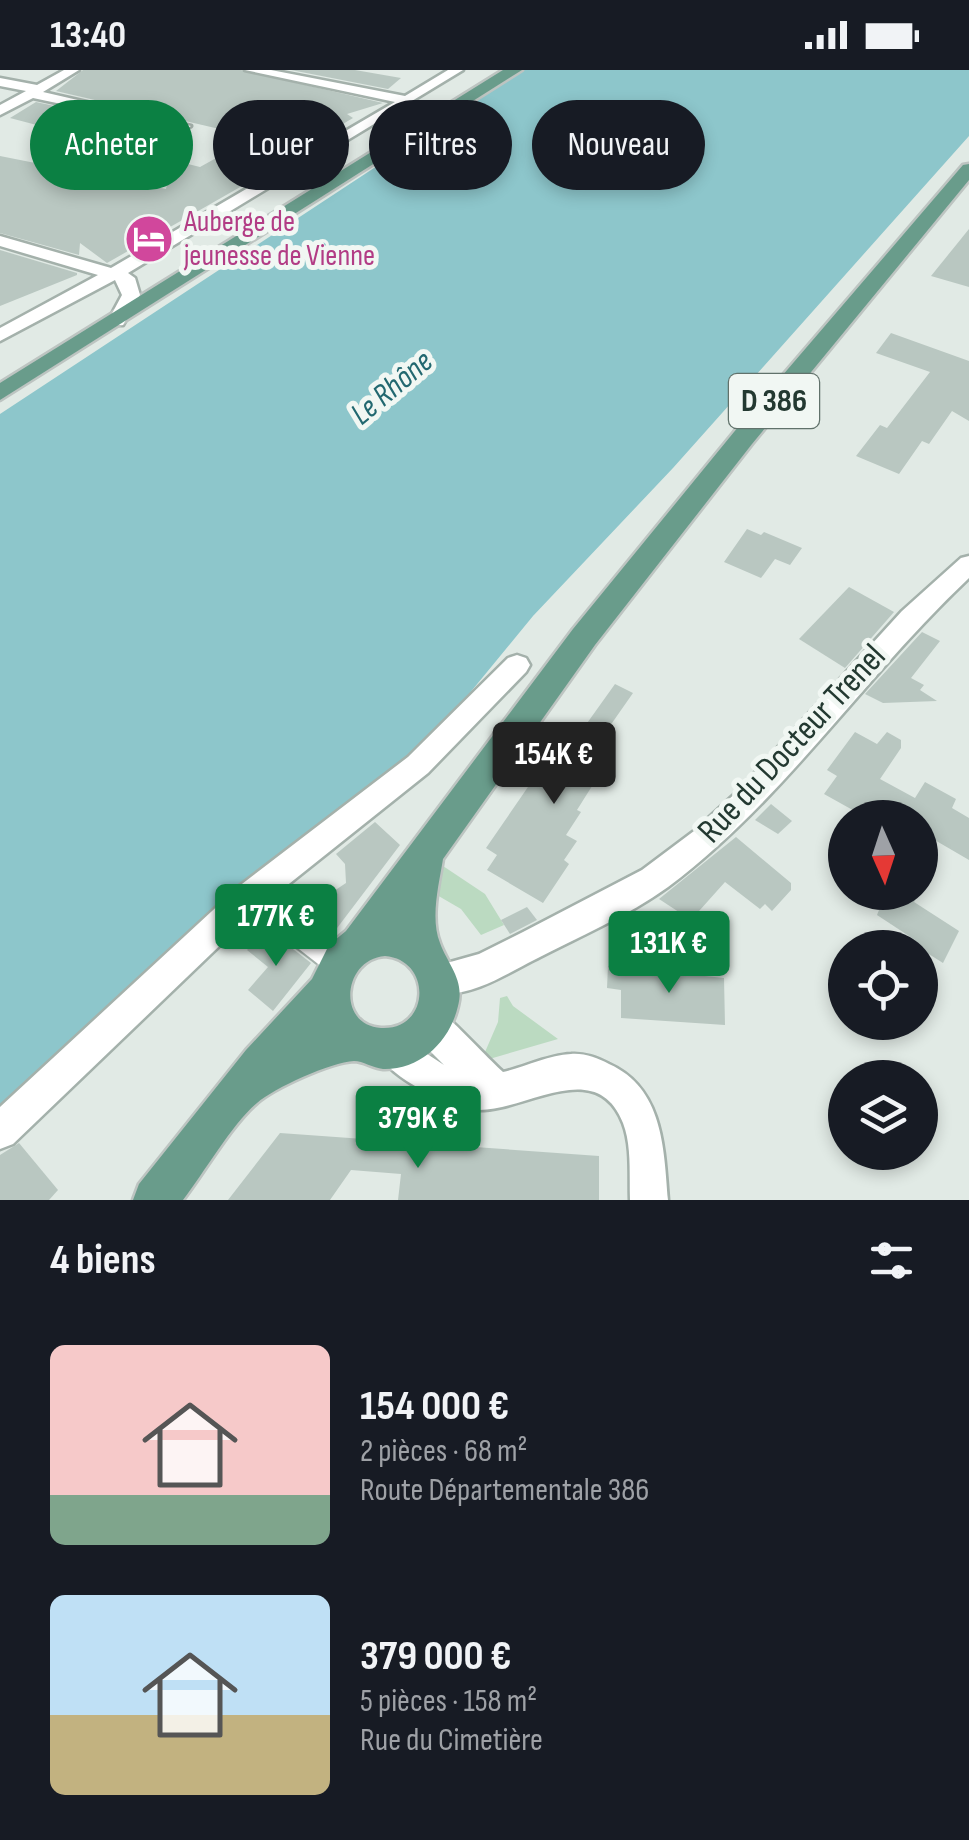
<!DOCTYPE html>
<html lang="fr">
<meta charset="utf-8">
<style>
:root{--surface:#171b24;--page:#20242c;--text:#f1f3f6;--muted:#9ea1a6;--accent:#0b8043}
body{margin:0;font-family:"Sofia Sans Condensed",sans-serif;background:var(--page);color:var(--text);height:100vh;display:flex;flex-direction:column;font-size:38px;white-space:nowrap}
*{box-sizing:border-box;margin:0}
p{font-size:32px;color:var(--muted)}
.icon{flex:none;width:55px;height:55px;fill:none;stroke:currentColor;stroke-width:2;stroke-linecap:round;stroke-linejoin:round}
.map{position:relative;height:1130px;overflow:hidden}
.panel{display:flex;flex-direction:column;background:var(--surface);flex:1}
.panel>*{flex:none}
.hud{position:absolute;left:30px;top:30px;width:910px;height:90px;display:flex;gap:20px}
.needle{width:65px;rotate:177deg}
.buttons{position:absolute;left:828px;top:730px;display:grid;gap:20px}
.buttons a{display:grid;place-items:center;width:110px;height:110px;border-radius:50%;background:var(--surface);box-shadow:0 5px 15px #0003;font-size:50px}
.price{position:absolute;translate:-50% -85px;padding:0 22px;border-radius:10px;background:var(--accent);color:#fff;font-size:32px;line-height:65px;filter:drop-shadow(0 2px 5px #0008)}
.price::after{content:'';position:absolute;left:50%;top:60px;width:30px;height:22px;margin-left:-15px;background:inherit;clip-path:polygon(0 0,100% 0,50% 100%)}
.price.on{background:#222;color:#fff}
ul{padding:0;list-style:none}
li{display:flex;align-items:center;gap:30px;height:250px;padding:0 50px}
li span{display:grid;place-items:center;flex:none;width:280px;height:200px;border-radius:15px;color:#555}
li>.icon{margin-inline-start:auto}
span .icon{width:120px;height:120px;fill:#fffc;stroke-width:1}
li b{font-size:42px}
h2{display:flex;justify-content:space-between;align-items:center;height:120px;padding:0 50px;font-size:42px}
.tag{padding:0 35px;border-radius:45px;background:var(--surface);box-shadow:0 5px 15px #0003;font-size:35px;line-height:90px}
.tag.on{background:var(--accent);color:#fff}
.status{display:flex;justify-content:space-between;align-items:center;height:70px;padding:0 50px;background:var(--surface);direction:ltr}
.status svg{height:28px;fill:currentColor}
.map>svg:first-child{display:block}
.green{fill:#bbdac1}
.water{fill:#8dc6cb}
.building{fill:#b9c7c1}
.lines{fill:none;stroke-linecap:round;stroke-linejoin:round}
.pedestrian-casing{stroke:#a4b1ab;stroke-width:4}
.minor-casing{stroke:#a4b1ab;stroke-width:5}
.primary-casing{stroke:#bdc4c1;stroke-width:5}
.pedestrian{fill:#fff;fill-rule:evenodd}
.minor{fill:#fff;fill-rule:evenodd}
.primary{fill:#699c8b;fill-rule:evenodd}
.labels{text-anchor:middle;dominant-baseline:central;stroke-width:10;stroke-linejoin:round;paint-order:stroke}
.far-hotel-label{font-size:30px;fill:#b23c85;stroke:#f1f7f3;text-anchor:start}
.far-water-label{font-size:32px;font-style:italic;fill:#226870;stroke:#f1f7f3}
.shield{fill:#f1f7f3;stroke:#61726b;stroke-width:2.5}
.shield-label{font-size:32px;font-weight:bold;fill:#233931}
.street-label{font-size:35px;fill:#233931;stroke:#f1f7f3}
</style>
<div class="status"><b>13:40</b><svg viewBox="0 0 49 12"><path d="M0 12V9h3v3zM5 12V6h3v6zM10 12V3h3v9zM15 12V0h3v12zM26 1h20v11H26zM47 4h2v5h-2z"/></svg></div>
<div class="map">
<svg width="969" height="1130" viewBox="0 0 969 1130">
<rect width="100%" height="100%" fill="#e1eae5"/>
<!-- green -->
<g class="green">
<path d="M440,794l45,30 19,31 -23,10 -20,-26 -31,-18z"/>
<path d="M507,926l6,10 45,33 -72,21 -4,-1 16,-37 2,-24z"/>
</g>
<!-- water -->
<path class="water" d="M523,0h446v66l-296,332 -140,148 -69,84 -57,59 -154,114 -253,238v-697z"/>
<!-- building -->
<g class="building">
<path d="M83,0h158l142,33 -36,11 6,4 -71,42 4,1 -179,102 -27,-20 -1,12 -79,-22v-77l166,33 6,-29 28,7 54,-30 -198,-46z"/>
<path d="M291,0h64l46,8 -13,11z"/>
<path d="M36,32l134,29 -31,21 -129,-34z"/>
<path d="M969,159v58l-38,-11z"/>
<path d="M0,180l77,23v2l-77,31z"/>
<path d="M891,263l78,28v60l-17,-10 -23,33 -7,-3 -23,33 -43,-18 24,-31 7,3 43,-56 -54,-19z"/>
<path d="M747,459l14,6 3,-3 38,16 -12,17 -15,-6 -14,19 -37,-16z"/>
<path d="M849,517l45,25 -49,56 -46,-29z"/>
<path d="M922,562l18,9 -29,37 13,7 -4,5 17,11 -54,2 -18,-9z"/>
<path d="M615,614l18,9 -35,50 16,8 -37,59 4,2 -15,23 11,6 -13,19 5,4 -26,39 -56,-33 10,-15 -11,-7 64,-93 6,3 19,-27 5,2z"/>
<path d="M855,662l22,12 10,-12 14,8v8l-21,31 35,19 10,-16 31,17 -4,9 17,10v42l-36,-21 -13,23v-44h-53l-43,-24 13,-18 -10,-6z"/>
<path d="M771,734l21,17 -14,13 -23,-14z"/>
<path d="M375,752l25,23 -72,95 -47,-35 21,-17 14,15 30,-20 -1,-19 -9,-10z"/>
<path d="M736,767l55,46v7l-19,21 -7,-7 -5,5 -35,-27 -34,38 -32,-21z"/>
<path d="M852,822h68l-6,10 45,29 -16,32 -30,-19 2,-4 -38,-25 2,-5z"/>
<path d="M527,837l10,13 -27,14 -9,-14z"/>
<path d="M267,859l44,34 -38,48 -25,-21 20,-23 -21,-17z"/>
<path d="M608,896l116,12 1,47 -104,-7v-28l-14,-2z"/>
<path d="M280,1063l319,23v44h-201l3,-26 -50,-4 -21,30h-102z"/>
<path d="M19,1073l39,47 -9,10h-49v-45z"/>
</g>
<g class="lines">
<!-- pedestrian casing -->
<g class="pedestrian-casing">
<path id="pedestrian" d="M249,817l98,71 3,8 -3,8 -8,3 -8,-3 -90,-70 -3,-7 3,-7z"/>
</g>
<!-- minor casing -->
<g class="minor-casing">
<g id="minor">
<path d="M64,0h15l-36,22 148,34 -7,4 -151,-32 -33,17v-10l26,-14 -26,-5v-8l37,7z"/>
<path d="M245,0h26l134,26 43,-26h15l-335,203 7,5 5,17 -17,30h-12l-3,-4 14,-26 -7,-15 -115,61v-13l98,-53 -98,-29v-10l111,32 284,-166z"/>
<path d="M969,486v22c-105,99 -185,222 -301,309 -40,29 -90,50 -134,73 -28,14 -73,44 -105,30l-5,-11 5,-11 50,-14 44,-22 119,-62 52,-39 45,-41 163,-179 59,-53z"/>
<path d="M517,585l9,3 4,7 -4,7 -98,101 -168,134 -247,237 -13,5v-42l238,-220 170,-130 100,-99z"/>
<path d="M431,935c14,6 56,53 72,67 22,-5 45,-17 68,-18 14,-1 26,4 38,10 54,24 55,84 59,136h-38c-1,-24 2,-54 -7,-77 -27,-68 -98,-11 -146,-13 -20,-1 -41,-11 -57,-21 -17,-10 -37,-23 -45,-41l5,-12 12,-5 52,34 -14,-14 -16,-29 5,-12z"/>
</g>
</g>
<!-- primary casing -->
<g class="primary-casing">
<g id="primary">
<path d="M503,0h19l-522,330v-17z"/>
<path d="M969,94v16l-217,264 -157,201 -152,214c-4,25 -13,59 -3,84 8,22 25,37 18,63 -8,35 -37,64 -75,63 -10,-1 -20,-8 -29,-8 -23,1 -80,27 -97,42 -25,21 -53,70 -74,97h-50l6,-16 107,-134 66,-71 17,-34 17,-14 227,-302 161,-197 229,-267zM385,886c48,4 45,75 -4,72 -45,-3 -38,-69 4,-72z"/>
</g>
</g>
<!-- pedestrian -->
<use href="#pedestrian" class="pedestrian"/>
<!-- minor -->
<use href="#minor" class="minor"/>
<!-- primary -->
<use href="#primary" class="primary"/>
</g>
<!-- icons -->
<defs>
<g id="hotel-disc" transform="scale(2.5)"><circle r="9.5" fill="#d1479c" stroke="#f1f7f3"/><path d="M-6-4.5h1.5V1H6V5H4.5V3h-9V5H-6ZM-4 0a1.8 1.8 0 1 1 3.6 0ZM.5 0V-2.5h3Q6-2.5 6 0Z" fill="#fff"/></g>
</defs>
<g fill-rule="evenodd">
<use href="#hotel-disc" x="149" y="169"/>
</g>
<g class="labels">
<!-- far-hotel labels -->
<g class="far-hotel-label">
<text x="184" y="152">Auberge de<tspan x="184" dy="34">jeunesse de Vienne</tspan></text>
</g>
<!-- far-water labels -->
<g class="far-water-label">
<text transform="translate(392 318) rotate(-40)">Le Rhône</text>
</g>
<!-- shield labels -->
<rect class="shield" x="729" y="304" width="90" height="54" rx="8"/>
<g class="shield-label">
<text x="774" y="331">D 386</text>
</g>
<!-- street labels -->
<g class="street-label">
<text transform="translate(792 674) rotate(-47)">Rue du Docteur Trenel</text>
</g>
</g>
</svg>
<div class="buttons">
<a><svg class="needle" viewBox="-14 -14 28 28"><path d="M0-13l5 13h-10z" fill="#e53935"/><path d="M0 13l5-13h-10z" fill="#9ea1a6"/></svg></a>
<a><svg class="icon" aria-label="locate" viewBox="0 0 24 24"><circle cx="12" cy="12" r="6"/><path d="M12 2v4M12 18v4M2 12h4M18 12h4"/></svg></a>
<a><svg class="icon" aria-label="layers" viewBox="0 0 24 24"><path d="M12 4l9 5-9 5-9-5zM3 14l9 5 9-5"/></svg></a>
</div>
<b class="price on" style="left:554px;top:737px">154K €</b>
<b class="price" style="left:276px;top:899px">177K €</b>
<b class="price" style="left:669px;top:926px">131K €</b>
<b class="price" style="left:418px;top:1101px">379K €</b>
<div class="hud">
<a class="tag on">Acheter</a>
<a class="tag">Louer</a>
<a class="tag">Filtres</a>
<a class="tag">Nouveau</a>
</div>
</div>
<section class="panel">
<h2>4 biens<svg class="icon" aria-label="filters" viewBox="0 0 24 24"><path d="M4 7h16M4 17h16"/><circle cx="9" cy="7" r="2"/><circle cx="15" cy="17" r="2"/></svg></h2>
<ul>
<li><span style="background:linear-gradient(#f6c9c9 75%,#7fa58c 0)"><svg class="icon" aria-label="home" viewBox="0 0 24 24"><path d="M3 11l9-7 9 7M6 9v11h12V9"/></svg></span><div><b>154 000 €</b><p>2 pièces · 68 m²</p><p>Route Départementale 386</p></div></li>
<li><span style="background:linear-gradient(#bfe0f5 60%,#c2b280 0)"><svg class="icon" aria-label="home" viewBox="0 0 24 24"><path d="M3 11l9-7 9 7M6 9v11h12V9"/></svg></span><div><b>379 000 €</b><p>5 pièces · 158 m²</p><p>Rue du Cimetière</p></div></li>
</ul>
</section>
